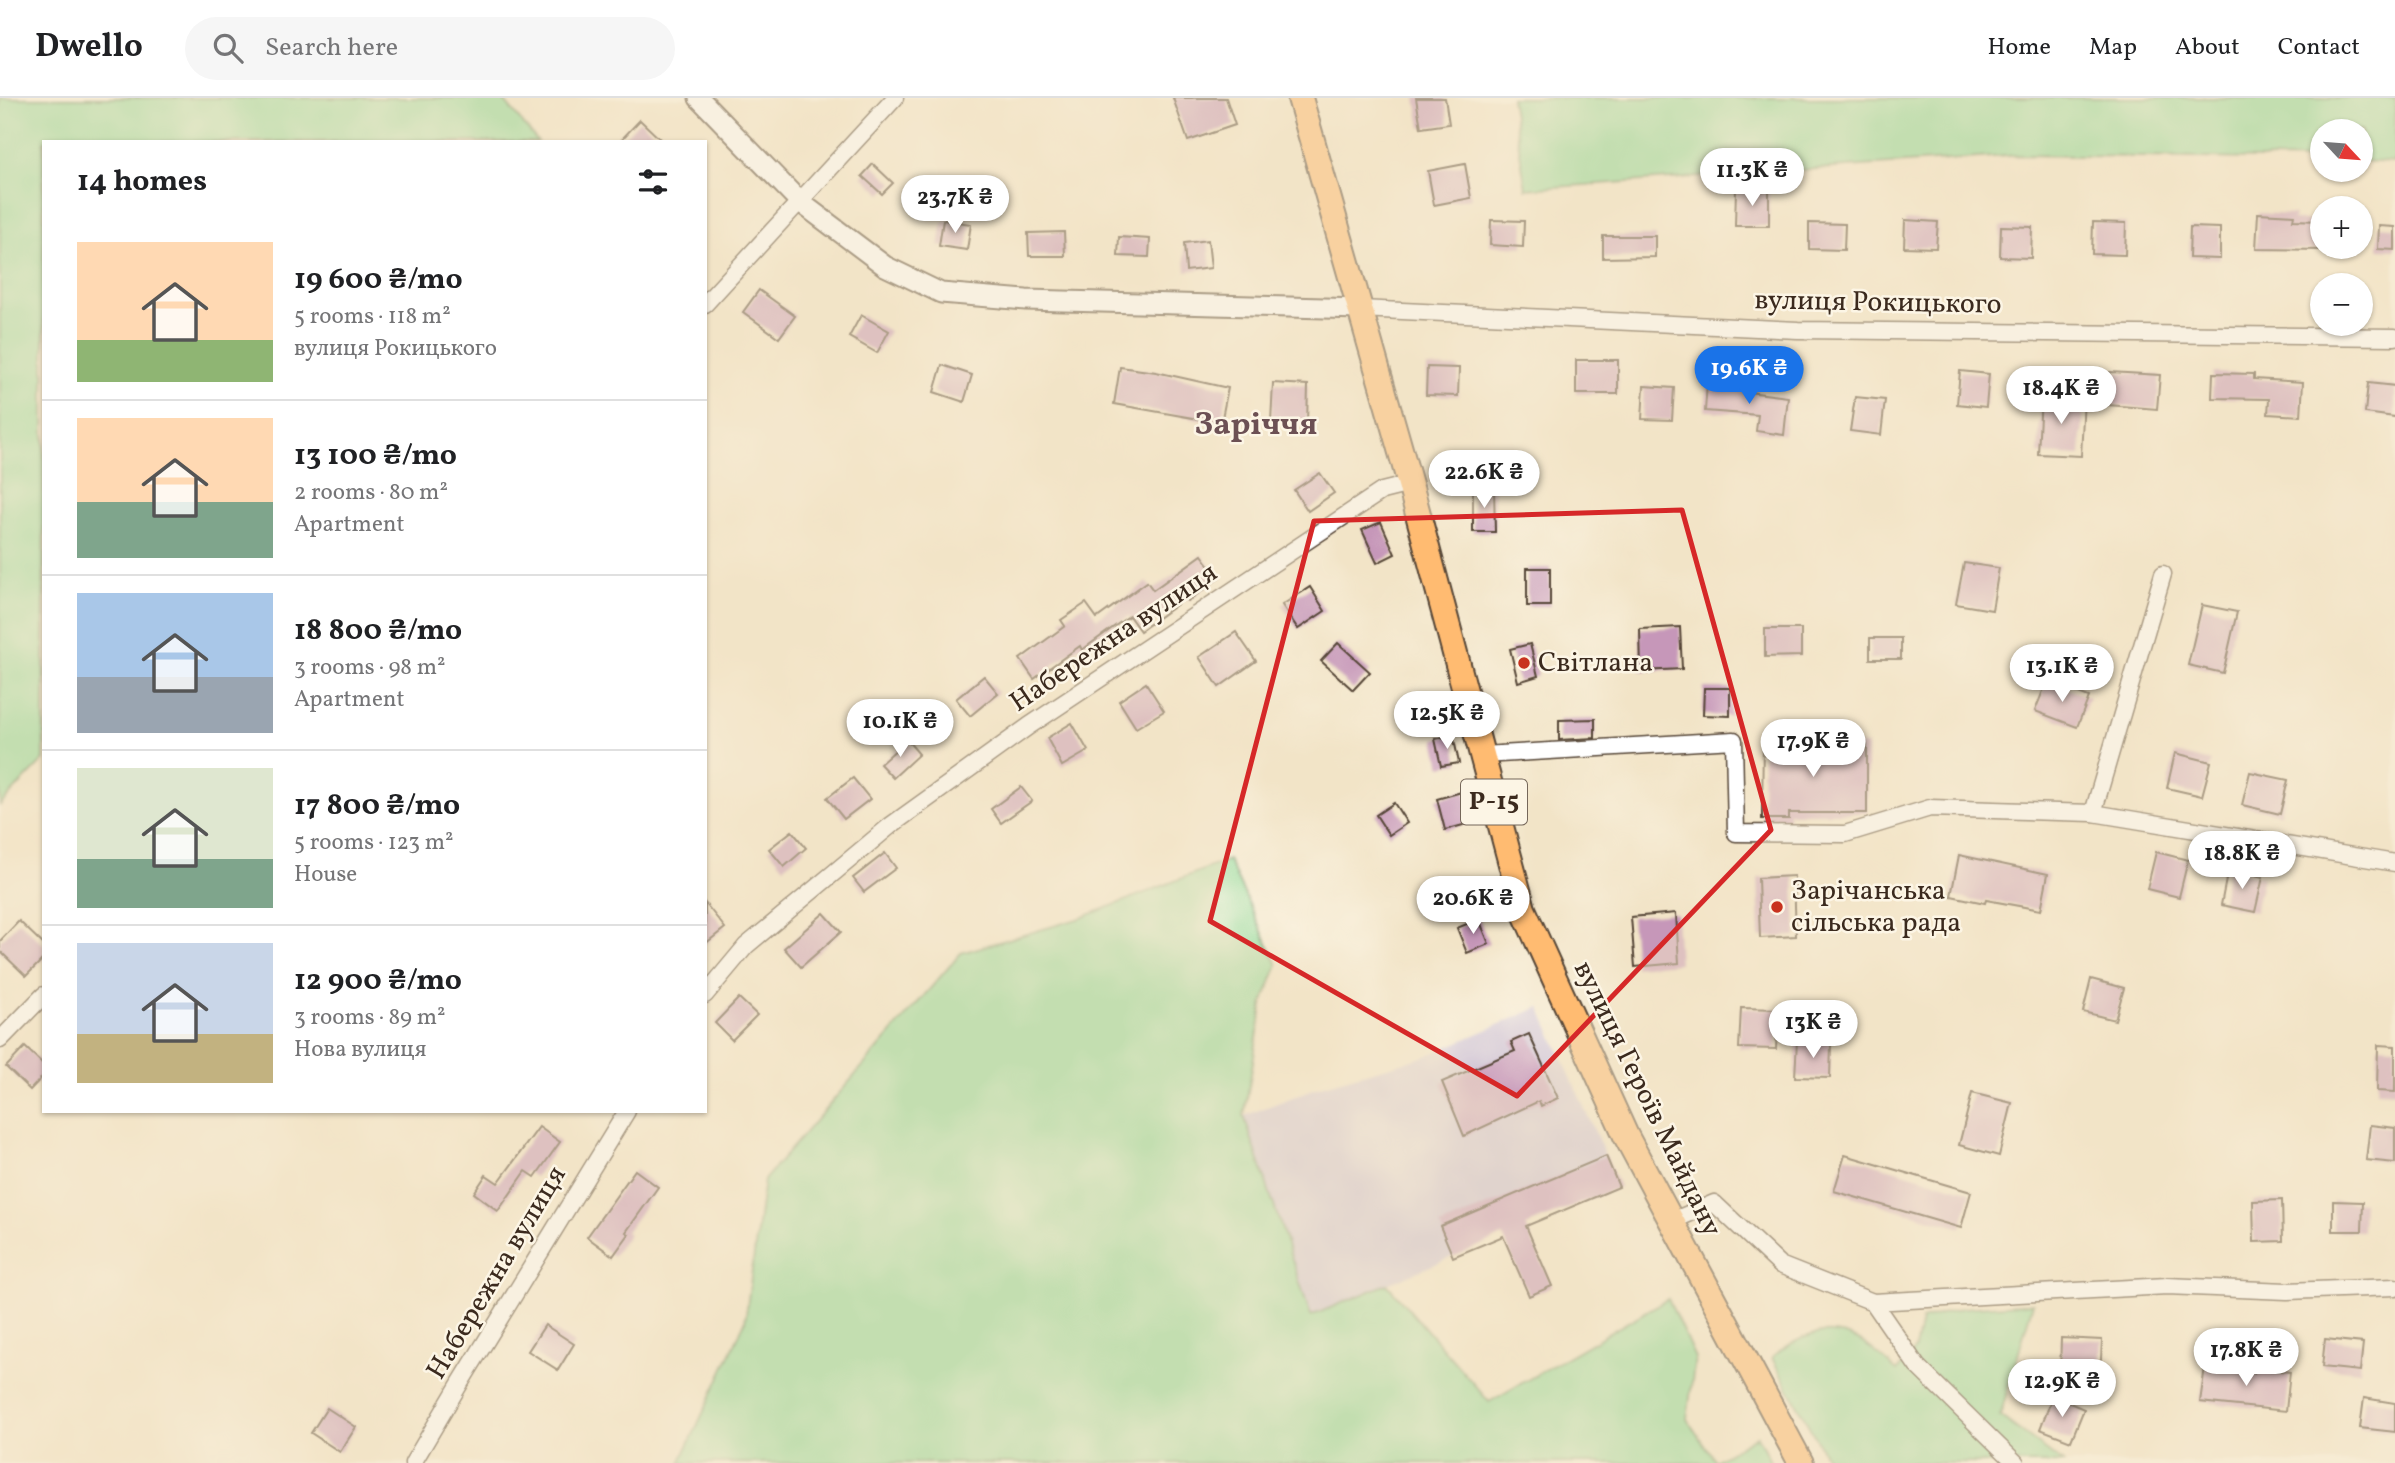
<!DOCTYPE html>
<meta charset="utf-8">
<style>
:root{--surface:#fff;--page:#f6f6f6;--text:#202124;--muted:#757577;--line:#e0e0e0;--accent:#1a73e8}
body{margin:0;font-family:Vollkorn,serif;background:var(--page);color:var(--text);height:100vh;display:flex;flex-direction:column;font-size:26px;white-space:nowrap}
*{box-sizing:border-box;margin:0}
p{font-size:23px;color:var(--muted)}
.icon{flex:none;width:38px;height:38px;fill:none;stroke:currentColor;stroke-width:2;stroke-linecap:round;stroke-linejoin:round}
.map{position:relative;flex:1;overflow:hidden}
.drawer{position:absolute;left:42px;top:42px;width:665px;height:973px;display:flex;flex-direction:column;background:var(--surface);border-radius:0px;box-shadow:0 2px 5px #0004}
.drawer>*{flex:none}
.needle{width:46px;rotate:116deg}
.buttons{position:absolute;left:2310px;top:21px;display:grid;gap:14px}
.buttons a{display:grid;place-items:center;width:63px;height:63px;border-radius:50%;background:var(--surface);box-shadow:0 2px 5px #0004;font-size:35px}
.price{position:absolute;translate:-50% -60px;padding:0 16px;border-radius:24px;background:#fff;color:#222;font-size:23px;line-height:46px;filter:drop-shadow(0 2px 4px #0008)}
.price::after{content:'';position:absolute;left:50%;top:42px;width:21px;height:16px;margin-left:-10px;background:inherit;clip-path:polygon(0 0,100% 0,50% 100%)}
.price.current{background:var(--accent);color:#fff}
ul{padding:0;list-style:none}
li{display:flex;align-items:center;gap:21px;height:175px;padding:0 35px}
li+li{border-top:2px solid var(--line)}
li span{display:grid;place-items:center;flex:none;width:196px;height:140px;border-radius:0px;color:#555}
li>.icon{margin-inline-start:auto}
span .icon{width:84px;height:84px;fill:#fffc;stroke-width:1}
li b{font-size:30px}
h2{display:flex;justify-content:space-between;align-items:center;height:84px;padding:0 35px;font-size:30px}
header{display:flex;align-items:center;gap:42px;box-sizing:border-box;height:98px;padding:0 35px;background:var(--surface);border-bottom:2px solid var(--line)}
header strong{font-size:33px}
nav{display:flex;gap:38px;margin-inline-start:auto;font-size:24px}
.search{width:490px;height:63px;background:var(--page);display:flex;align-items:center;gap:18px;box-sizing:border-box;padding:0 24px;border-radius:38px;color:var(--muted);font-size:26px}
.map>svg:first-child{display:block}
.industrial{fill:#cbbfd5}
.green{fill:#8bd896;stroke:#63815a;stroke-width:2}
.building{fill:#c697b9}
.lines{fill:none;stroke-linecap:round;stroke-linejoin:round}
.minor-casing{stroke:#564637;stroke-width:19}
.tertiary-casing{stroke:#564637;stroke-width:23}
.primary-casing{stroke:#564637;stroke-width:28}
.minor{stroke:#fff;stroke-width:16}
.tertiary{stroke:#fff;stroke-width:19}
.primary{stroke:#ffbb71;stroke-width:24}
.marked{fill:none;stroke:#d62828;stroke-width:5;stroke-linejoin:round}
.poi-dot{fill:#c8321e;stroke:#fcf5e5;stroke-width:2.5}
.labels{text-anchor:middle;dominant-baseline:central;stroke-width:5;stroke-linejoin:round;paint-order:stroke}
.shield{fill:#fcf5e5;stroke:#75675a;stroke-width:2}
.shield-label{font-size:26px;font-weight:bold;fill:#3b2a1e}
.street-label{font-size:28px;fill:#3b2a1e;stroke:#fcf5e5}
.poi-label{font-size:28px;fill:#3b2a1e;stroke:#fcf5e5;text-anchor:start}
.quarter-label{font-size:32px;font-weight:bold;fill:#6c5054;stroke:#fcf5e5}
</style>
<header>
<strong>Dwello</strong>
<div class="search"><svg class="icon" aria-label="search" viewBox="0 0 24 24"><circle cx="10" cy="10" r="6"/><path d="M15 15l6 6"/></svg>Search here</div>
<nav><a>Home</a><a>Map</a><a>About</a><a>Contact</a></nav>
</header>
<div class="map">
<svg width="2395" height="1365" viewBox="0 0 2395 1365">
<rect width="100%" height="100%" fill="#fcf5e5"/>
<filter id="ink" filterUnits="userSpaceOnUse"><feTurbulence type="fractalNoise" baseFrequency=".0143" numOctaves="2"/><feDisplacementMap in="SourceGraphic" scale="14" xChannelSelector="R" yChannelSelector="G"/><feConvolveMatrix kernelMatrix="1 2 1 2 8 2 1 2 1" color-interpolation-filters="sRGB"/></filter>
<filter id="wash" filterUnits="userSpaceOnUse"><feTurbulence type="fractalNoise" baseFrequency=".00686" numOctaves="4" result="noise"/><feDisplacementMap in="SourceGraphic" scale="28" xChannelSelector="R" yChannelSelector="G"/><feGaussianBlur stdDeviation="1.57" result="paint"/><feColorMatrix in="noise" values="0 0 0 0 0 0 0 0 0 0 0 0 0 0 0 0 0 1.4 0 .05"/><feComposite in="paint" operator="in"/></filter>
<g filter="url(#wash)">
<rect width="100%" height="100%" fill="#f2e4c7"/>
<!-- industrial -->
<path class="industrial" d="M1540,909l79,180 -308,129 -67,-200 80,-31 102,-29z"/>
<!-- green -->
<g class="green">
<path d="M0,0h502l36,44h-494v618l-44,45z"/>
<path d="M1511,0h884v65l-34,-2v-30h-39v29l-300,-5 -496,34z"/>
<path d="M1228,762l50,105 -15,37 -19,114 67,200 76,-32 102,118 179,-103 27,59 -8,61 28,42 42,-25 14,27h-1091l65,-141 19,-142 197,-227 120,-35z"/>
<path d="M2033,1205l-33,113 63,47h-234l-57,-105c24,-22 55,-34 86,-18 14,7 27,21 39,31l18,-22 6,-29 41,-12z"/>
</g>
<g id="blocks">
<!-- building -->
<g class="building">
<path d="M1173,0h53l9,27 -47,16z"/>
<path d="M1416,0h29l4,26 -28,4z"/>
<path d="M640,22l23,22h-44z"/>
<path d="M873,66l20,19 -11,11 -20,-18z"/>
<path d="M1465,66l6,34 -37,7 -6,-34z"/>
<path d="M1736,91l33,1v36h-34z"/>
<path d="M2258,115l36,2 -1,5 29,1v29l-66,-1z"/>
<path d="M943,122l28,4 -4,26 -28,-4z"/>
<path d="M1491,122l33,1 -1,26 -33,-2z"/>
<path d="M1905,122l33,2 -2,26 -32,-1z"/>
<path d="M2093,124l33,1 -1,32 -33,-1z"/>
<path d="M1809,125l36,1 -1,26 -35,-1z"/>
<path d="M2001,128l31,1 -1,31 -31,-1z"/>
<path d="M2379,128l16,1v23l-17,-1z"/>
<path d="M2190,129l30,1v31l-31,-1z"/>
<path d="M1064,134l1,24h-36l-1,-23z"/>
<path d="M1603,138h52v21l-52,1z"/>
<path d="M1119,139l31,2 -1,18 -31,-1z"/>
<path d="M1208,142l3,28 -25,3 -2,-28z"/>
<path d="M759,192l36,26 -16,22 -36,-26z"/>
<path d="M861,217l28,16 -12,22 -28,-16z"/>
<rect x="1576" y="262" width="42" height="34"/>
<path d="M942,267l30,10 -8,27 -30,-10z"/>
<path d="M1120,269l36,5 72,16 -7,35 -107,-19z"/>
<path d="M1427,269l32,1 -1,28 -32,-1z"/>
<path d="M1960,273l29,3 -3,33 -29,-3z"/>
<path d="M2110,274l50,3 -3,34 -49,-4z"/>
<path d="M2213,275l41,1v5l49,3 -2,34 -33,-2 1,-15 -57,-1z"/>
<path d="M1273,285l35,2 -1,39 -36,-2z"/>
<path d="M1707,285l33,2v6l48,6 -4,38 -28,-4 2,-16 -53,-4z"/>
<path d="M2368,285l27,3v31l-30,-4z"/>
<path d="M1644,288l30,2 -2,32 -30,-1z"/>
<path d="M2041,298l43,2 -3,58 -43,-2z"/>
<path d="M1855,299l30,3 -4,35 -31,-4z"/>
<path d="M1320,375l14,20 -26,18 -14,-21z"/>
<path d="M1473,390h21l1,44h-22z"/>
<path d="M1381,424l14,32 -18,9 -15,-33z"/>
<path d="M1202,457l17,23 -31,23 -2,-3 -46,33 -11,-15 -47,34 -2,-4 -46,33 -14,-20 45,-33 -4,-6 25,-17 11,15 50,-36 6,8z"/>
<path d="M1964,465l35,5 -7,42 -36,-6z"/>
<rect x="1527" y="470" width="23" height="38"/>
<path d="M1310,489l15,24 -27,18 -16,-24z"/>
<path d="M2202,507l35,7 -14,61 -35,-8z"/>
<path d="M1680,529l2,42 -41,2 -1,-42z"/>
<path d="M1765,531h36v27l-36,1z"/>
<path d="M1236,534l20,29 -37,26 -20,-30z"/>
<rect x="1870" y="540" width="31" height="21"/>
<path d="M1338,545l32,29 -17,18 -32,-29z"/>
<path d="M1530,546l8,32 -20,6 -8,-33z"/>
<path d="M984,578l14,17 -28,23 -14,-17z"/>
<path d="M2047,583l42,16 -12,30 -42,-16z"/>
<path d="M1146,585l18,28 -28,17 -17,-27z"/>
<path d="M1704,590h26v28l-27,-1z"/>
<path d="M1595,621v19l-36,2v-20z"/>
<path d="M1072,625l16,28 -26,15 -15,-28z"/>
<path d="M1453,637l6,28 -18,3 -6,-27z"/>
<path d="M1763,639h26v7l78,1v68h-78v6h-27z"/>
<path d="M907,642l12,14 -26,24 -13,-14z"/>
<path d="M2175,655l36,9 -9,34 -35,-8z"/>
<path d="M2250,674l38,8 -8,34 -38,-9z"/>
<path d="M853,680l17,21 -26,20 -17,-21z"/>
<path d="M1021,689l11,14 -31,22 -10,-14z"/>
<path d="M1465,693l9,31 -29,8 -8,-31z"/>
<path d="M1394,705l13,20 -18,12 -13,-20z"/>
<path d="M792,733l14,17 -22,19 -15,-18z"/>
<path d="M2156,754l32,8 -9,37 -32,-8z"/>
<path d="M885,755l11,15 -32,24 -11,-14z"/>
<path d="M1959,757l89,19 -7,36 -55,-10 -1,3 -34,-7z"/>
<path d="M2228,771l35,8 -8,35 -34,-7z"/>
<path d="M1794,778l2,60 -36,2 -2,-60z"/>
<path d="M705,805l20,25 -20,16z"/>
<path d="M824,815l17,19 -40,35 -17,-19z"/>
<path d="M1676,815l3,50 -44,4 -4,-50z"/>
<path d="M1479,821l10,25 -22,9 -10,-25z"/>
<path d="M19,823l25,24v13l-18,18 -26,-25v-10z"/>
<path d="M2091,881l33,9 -9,32 -32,-8z"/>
<path d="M739,900l18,17 -25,25 -17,-17z"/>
<path d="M1741,910l37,1 -2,40 -37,-1z"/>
<path d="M1529,936l29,64 -17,8 -2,-5 -75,35 -22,-54 73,-31 -4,-9z"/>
<path d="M1797,943l34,2 -1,35 -35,-1z"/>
<path d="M2378,947l17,1v46l-18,-1z"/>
<path d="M25,949l19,18v10l-14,15 -24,-23z"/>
<path d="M1972,995l40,10 -13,53 -40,-11z"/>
<path d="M2370,1027l25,3v35l-29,-3z"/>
<path d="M539,1029l21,15 -25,35 -9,-6 -28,40 -24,-18 12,-18 12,8z"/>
<path d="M1845,1057l126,37 -10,36 -127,-37z"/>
<path d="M1606,1058l13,31 -93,39 26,60 -23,10 -26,-60 -50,21 -13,-31z"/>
<path d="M635,1072l23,17 -32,45 3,2 -16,22 -26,-19z"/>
<path d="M2282,1102l1,41 -29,1 -1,-41z"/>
<path d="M2333,1103l30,1 -1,29h-29z"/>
<path d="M545,1227l29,19 -16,26 -30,-19z"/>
<path d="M2061,1240l41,2 -2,37 -40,-2z"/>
<path d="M2325,1241l38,4 -3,28 -38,-4z"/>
<path d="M2205,1269l49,6v-4l36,3 -4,39 -86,-9z"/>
<path d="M2053,1298l31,13 -13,32 -31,-12z"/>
<path d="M2364,1300l31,5v29l-35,-4z"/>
<path d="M327,1310l29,19 -16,25 -29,-19z"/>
</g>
</g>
</g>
<g filter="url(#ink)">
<use href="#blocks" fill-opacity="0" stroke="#564637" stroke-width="2"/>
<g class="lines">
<!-- minor casing -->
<g class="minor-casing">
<g id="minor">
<path d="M705,206l190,-206"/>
<path d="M1360,211l438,21 597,7"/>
<path d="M1482,657l252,-15 2,93 109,1 85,-26 163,5 302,50"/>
<path d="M2093,715l70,-239"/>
<path d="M705,897l41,-49 144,-120 139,-100 353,-235 28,-7"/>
<path d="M0,942l44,-45"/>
<path d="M1672,1123l42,-18 66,62 93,37 294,-16 120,5 108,-4"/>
<path d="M1873,1204l44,64 99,97"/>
<path d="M413,1365l46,-78 168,-274"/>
</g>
</g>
<!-- tertiary casing -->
<g class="tertiary-casing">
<path id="tertiary" d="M699,0l101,104 85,64 56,27 85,7 334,9"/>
</g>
<!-- primary casing -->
<g class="primary-casing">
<path id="primary" d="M1300,0l110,386 113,425 103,227 175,327"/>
</g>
<!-- minor -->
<use href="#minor" class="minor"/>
<!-- tertiary -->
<use href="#tertiary" class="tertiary"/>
<!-- primary -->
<use href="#primary" class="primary"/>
</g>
</g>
<!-- marked area -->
<path d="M0 0H2395V1365H0ZM1682,412l89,320 -254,266 -307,-175 104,-400z" fill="#f2e4c7" fill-opacity=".55" fill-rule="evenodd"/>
<path class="marked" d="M1682,412l89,320 -254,266 -307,-175 104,-400z"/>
<!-- markers -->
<g class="poi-dot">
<circle cx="1524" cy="565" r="7"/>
<circle cx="1777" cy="809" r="7"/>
</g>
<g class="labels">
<!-- shield labels -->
<rect class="shield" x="1461" y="681.5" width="66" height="45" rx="5"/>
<g class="shield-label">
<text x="1494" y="704">Р-15</text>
</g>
<!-- street labels -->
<g class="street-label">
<text transform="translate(1878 205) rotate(1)">вулиця Рокицького</text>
<text transform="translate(1114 540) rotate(-34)">Набережна вулиця</text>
<text transform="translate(1647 1001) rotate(64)">вулиця Героїв Майдану</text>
<text transform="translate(497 1175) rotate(-59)">Набережна вулиця</text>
</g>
<!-- poi labels -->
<g class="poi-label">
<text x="1538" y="565">Світлана</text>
<text x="1791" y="793">Зарічанська<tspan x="1791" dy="32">сільська рада</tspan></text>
</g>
<!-- quarter labels -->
<g class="quarter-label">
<text x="1256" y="328">Заріччя</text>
</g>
</g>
</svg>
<div class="buttons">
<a><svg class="needle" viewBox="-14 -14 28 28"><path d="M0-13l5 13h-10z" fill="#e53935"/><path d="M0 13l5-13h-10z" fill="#757577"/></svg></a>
<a>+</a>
<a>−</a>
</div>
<b class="price" style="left:1752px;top:110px">11.3K ₴</b>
<b class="price" style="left:955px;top:137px">23.7K ₴</b>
<b class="price current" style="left:1749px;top:308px">19.6K ₴</b>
<b class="price" style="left:2061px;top:328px">18.4K ₴</b>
<b class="price" style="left:1484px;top:412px">22.6K ₴</b>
<b class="price" style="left:2062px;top:606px">13.1K ₴</b>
<b class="price" style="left:1447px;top:653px">12.5K ₴</b>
<b class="price" style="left:900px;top:661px">10.1K ₴</b>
<b class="price" style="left:1813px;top:681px">17.9K ₴</b>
<b class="price" style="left:2242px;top:793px">18.8K ₴</b>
<b class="price" style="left:1473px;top:838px">20.6K ₴</b>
<b class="price" style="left:1813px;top:962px">13K ₴</b>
<b class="price" style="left:2246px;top:1290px">17.8K ₴</b>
<b class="price" style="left:2062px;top:1321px">12.9K ₴</b>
<section class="drawer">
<h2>14 homes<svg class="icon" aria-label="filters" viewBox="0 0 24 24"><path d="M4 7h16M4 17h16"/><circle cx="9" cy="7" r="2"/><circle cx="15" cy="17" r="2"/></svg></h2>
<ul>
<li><span style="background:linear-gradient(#ffd9b3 70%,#8fb573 0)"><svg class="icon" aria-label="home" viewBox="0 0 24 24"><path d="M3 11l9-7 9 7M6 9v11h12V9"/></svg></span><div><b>19 600 ₴/mo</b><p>5 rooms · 118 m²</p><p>вулиця Рокицького</p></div></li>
<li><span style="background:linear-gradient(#ffd9b3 60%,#7fa58c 0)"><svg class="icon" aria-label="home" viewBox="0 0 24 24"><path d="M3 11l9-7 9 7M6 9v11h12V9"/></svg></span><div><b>13 100 ₴/mo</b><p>2 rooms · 80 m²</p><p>Apartment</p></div></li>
<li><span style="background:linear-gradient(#a9c7e8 60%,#9aa5b1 0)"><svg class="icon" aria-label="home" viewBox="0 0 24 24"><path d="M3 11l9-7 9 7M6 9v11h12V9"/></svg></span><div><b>18 800 ₴/mo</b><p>3 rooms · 98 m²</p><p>Apartment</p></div></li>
<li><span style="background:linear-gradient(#dfe7d0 65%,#7fa58c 0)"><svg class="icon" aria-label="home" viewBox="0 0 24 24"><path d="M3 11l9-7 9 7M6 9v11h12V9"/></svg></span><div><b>17 800 ₴/mo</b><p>5 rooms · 123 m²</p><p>House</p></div></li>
<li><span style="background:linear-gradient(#c9d6e8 65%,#c2b280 0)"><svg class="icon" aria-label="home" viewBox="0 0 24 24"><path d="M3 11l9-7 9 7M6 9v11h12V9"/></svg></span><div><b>12 900 ₴/mo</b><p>3 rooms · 89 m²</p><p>Нова вулиця</p></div></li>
</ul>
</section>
</div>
